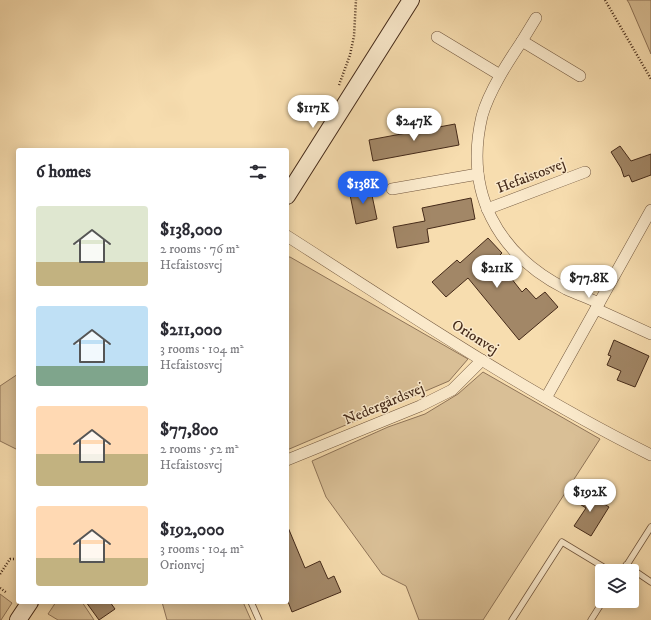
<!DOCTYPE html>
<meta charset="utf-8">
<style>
:root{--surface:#fff;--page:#f7f7f7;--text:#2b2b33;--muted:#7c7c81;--accent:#2563eb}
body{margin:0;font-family:"IM FELL DW Pica",serif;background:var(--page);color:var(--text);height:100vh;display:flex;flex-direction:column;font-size:15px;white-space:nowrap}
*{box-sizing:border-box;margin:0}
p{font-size:13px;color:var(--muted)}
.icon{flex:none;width:22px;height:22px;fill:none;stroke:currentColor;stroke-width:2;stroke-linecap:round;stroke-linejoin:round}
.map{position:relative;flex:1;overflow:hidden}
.details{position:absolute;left:16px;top:148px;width:273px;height:456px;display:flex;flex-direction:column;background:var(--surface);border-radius:4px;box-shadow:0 2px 10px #0003}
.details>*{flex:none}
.tools{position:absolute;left:595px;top:564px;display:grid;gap:8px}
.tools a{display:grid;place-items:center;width:44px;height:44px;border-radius:4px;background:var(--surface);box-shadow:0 2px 10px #0003;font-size:20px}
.price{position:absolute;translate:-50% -34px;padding:0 9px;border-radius:14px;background:#fff;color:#222;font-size:13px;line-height:26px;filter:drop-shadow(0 1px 2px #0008)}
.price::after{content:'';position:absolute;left:50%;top:24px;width:12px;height:9px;margin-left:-6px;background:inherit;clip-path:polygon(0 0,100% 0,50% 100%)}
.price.on{background:var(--accent);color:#fff}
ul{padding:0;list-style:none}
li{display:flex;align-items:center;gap:12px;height:100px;padding:0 20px}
li span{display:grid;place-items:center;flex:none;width:112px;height:80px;border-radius:4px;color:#555}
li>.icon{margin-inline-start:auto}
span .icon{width:48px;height:48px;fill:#fffc;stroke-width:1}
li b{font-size:17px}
h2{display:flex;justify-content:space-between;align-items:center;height:48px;padding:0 20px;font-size:17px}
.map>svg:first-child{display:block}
.green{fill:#d9bf96;stroke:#8f7458}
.building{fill:#a28767;stroke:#452a19}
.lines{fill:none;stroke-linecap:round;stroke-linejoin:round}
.lane-casing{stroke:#72573e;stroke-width:7}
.street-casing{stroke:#72573e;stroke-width:12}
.secondary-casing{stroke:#452a19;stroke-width:18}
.path{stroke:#452a19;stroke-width:2.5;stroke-dasharray:1 2;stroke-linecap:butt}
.lane{stroke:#fae9cb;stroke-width:5.5}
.street{stroke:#fae9cb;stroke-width:11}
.secondary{stroke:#fae9cb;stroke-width:16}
.labels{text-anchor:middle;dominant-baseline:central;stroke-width:3;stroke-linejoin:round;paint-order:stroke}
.street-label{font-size:15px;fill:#452a19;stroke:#fae9cb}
</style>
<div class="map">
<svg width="651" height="620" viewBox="0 0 651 620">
<rect width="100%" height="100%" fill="#f7ddaf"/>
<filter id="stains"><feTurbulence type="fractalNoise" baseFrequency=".005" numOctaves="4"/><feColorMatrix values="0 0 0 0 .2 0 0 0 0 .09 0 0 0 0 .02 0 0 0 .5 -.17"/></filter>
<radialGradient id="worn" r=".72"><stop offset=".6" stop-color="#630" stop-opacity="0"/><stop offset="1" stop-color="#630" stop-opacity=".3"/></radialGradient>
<!-- green -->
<g class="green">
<path d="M627,0h24v54l-22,-51z"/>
<path d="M287,257h3l178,102 -19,22 -162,69z"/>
<path d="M483,372l117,67 -117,181h-64l-13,-34 -24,-12 -56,-77 -14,-36 76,-34 37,-13 33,-20z"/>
<path d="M18,374v76l-18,-9v-55z"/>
<path d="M0,594l12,9 -11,17h-1z"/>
<path d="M56,602h26l12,18h-36l-10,-6z"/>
<path d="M162,602h81l8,18h-84z"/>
</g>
<!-- building -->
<g class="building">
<path d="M455,124l4,21 -86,16 -4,-21z"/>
<path d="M620,146l11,15 20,-7v21l-19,7 -3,-7 -5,2 -3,-9 -10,-16z"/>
<path d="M370,186l7,33 -21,5 -7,-34z"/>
<path d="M471,198l4,21 -48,10 2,13 -32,6 -4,-21 32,-6 -3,-13z"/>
<path d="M488,238l14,15 -6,6 26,33 4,-4 10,11 9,-7 13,15 -39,33 -51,-62 -22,19 -14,-15 25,-22 3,3z"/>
<path d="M614,340l35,16 -14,31 -18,-7 4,-9 -14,-6 4,-9 -3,-1z"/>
<path d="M582,490l27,17 -18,29 -17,-10 12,-18 -11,-7z"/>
<path d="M287,525l18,43 15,-7 8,18 6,-3 7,16 -49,20 -5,-13z"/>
<path d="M86,602h24l5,7 -16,11z"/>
</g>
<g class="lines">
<!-- lane casing -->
<g class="lane-casing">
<g id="lane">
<path d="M626,565l25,17"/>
<path d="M623,571l28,-44"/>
<path d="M251,602l8,18"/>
<path d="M512,620l50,-78 48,29"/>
<path d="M591,620l12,-19"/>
</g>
</g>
<!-- street casing -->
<g class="street-casing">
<g id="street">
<path d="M437,37l63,38"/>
<path d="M522,41l14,-23"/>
<path d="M580,76l-58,-35c-14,21 -33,50 -40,75 -18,76 15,138 84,173 11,5 22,9 33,14"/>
<path d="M392,189l86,-15"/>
<path d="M487,209l98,-37"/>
<path d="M287,236c119,76 237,156 364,219"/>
<path d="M596,309l55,25"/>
<path d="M546,398l105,-188"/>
<path d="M287,460l133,-54 32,-16 30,-30"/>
</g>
</g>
<!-- secondary casing -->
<g class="secondary-casing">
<g id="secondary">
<path d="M287,196l124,-196"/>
<path d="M18,620l12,-18"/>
</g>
</g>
<!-- path -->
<g class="path">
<path d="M605,0l46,79"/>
<path d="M339,85l11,-30 4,-19 2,-36"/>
<path d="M0,574l10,-15h8"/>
<path d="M0,588l7,5"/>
</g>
<!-- lane -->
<use href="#lane" class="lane"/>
<!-- street -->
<use href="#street" class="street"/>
<!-- secondary -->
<use href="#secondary" class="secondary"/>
</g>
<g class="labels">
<!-- street labels -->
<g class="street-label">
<text transform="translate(531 176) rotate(-21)">Hefaistosvej</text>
<text transform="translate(475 337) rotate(32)">Orionvej</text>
<text transform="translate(384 404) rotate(-23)">Nedergårdsvej</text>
</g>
</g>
<rect width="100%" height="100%" filter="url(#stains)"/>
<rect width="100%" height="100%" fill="url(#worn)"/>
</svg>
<div class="tools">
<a><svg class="icon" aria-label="layers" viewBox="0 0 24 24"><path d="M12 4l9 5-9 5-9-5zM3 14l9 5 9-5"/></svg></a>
</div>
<b class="price" style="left:313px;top:129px">$117K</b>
<b class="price" style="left:414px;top:142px">$247K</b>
<b class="price on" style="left:363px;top:205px">$138K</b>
<b class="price" style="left:497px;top:289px">$211K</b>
<b class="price" style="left:589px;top:299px">$77.8K</b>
<b class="price" style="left:590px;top:513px">$192K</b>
<section class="details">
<h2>6 homes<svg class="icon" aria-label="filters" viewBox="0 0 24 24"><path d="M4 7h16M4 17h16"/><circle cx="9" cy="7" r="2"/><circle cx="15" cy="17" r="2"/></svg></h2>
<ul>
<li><span style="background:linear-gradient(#dfe7d0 70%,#c2b280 0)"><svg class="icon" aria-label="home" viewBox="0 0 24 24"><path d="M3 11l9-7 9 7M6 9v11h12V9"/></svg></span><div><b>$138,000</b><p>2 rooms · 76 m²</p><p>Hefaistosvej</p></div></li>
<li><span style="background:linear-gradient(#bfe0f5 75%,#7fa58c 0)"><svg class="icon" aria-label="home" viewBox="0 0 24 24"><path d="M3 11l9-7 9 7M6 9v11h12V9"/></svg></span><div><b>$211,000</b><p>3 rooms · 104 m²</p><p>Hefaistosvej</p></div></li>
<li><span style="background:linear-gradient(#ffd9b3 60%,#c2b280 0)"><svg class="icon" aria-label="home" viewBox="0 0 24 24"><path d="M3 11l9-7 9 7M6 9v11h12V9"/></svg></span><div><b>$77,800</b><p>2 rooms · 52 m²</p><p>Hefaistosvej</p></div></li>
<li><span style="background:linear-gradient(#ffd9b3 65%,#c2b280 0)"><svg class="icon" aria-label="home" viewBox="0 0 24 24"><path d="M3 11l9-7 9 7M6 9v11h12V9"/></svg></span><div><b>$192,000</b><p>3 rooms · 104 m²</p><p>Orionvej</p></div></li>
</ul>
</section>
</div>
